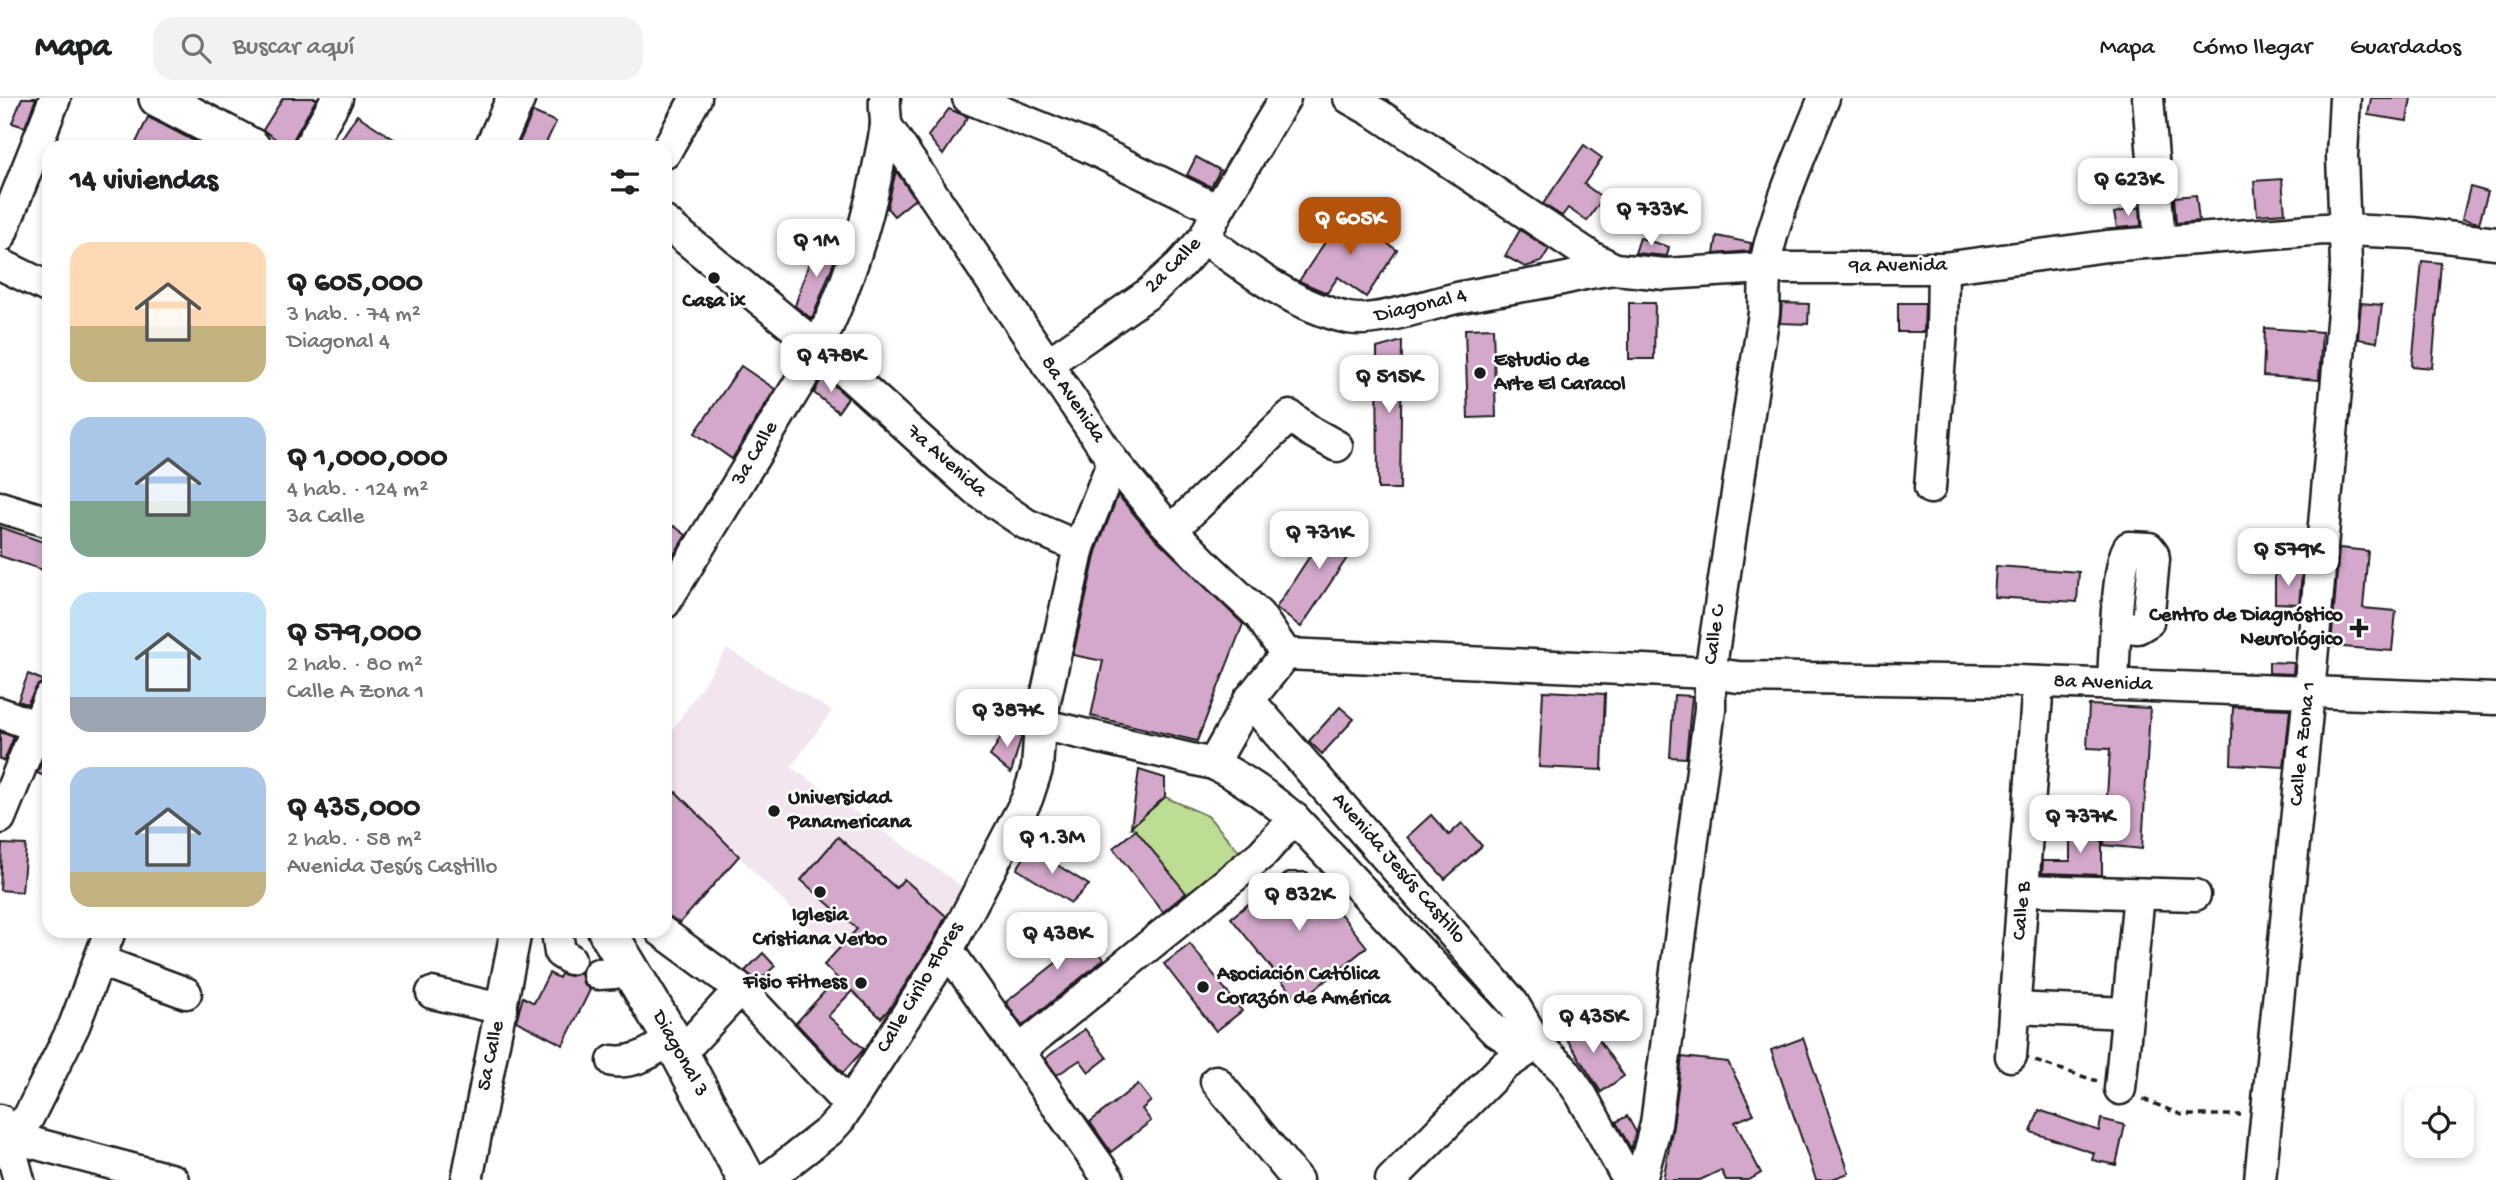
<!DOCTYPE html>
<html lang="es">
<meta charset="utf-8">
<style>
:root{--surface:#fff;--page:#f2f2f2;--text:#202124;--muted:#757577;--line:#e0e0e0;--accent:#b45309}
body{margin:0;font-family:"Gochi Hand",sans-serif;background:var(--page);color:var(--text);height:100vh;display:flex;flex-direction:column;font-size:26px;white-space:nowrap}
*{box-sizing:border-box;margin:0}
p{font-size:23px;color:var(--muted)}
.icon{flex:none;width:38px;height:38px;fill:none;stroke:currentColor;stroke-width:2;stroke-linecap:round;stroke-linejoin:round}
.map{position:relative;flex:1;overflow:hidden}
.panel{position:absolute;left:42px;top:42px;width:630px;height:798px;display:flex;flex-direction:column;background:var(--surface);border-radius:21px;box-shadow:0 4px 10px #0003}
.panel>*{flex:none}
.buttons{position:absolute;left:2404px;top:990px;display:grid;gap:14px}
.buttons a{display:grid;place-items:center;width:70px;height:70px;border-radius:14px;background:var(--surface);box-shadow:0 4px 10px #0003;font-size:35px}
.price{position:absolute;translate:-50% -60px;padding:0 16px;border-radius:14px;background:#fff;color:#222;font-size:23px;line-height:46px;filter:drop-shadow(0 2px 4px #0008)}
.price::after{content:'';position:absolute;left:50%;top:42px;width:21px;height:16px;margin-left:-10px;background:inherit;clip-path:polygon(0 0,100% 0,50% 100%)}
.price.selected{background:var(--accent);color:#fff}
ul{padding:0;list-style:none}
li{display:flex;align-items:center;gap:21px;height:175px;padding:0 28px}
li span{display:grid;place-items:center;flex:none;width:196px;height:140px;border-radius:21px;color:#555}
li>.icon{margin-inline-start:auto}
span .icon{width:84px;height:84px;fill:#fffc;stroke-width:1}
li b{font-size:30px}
h2{display:flex;justify-content:space-between;align-items:center;height:84px;padding:0 28px;font-size:30px}
header{display:flex;align-items:center;gap:42px;box-sizing:border-box;height:98px;padding:0 35px;background:var(--surface);border-bottom:2px solid var(--line)}
header strong{font-size:33px}
nav{display:flex;gap:38px;margin-inline-start:auto;font-size:24px}
.search{width:490px;height:63px;background:var(--page);display:flex;align-items:center;gap:18px;box-sizing:border-box;padding:0 24px;border-radius:21px;color:var(--muted);font-size:26px}
.map>svg:first-child{display:block}
.built{fill:#f2e5ef}
.green{fill:#bddd95;stroke:#6c7c58;stroke-width:2}
.building{fill:#d3a8cb;stroke:#1c1c1c;stroke-width:2}
.lines{fill:none;stroke-linecap:round;stroke-linejoin:round}
.minor-casing{stroke:#1c1c1c;stroke-width:35}
.major-casing{stroke:#1c1c1c;stroke-width:42}
.path{stroke:#1c1c1c;stroke-width:3.5;stroke-dasharray:7 5;stroke-linecap:butt}
.minor{stroke:#fff;stroke-width:30}
.major{stroke:#fff;stroke-width:37}
.poi-dot{fill:#1c1c1c;stroke:#fff;stroke-width:2.5}
.labels{text-anchor:middle;dominant-baseline:central;stroke-width:5;stroke-linejoin:round;paint-order:stroke}
.street-label{font-size:21px;fill:#1c1c1c;stroke:#fff}
.poi-label{font-size:21px;font-weight:bold;fill:#1c1c1c;stroke:#fff;text-anchor:start}
</style>
<header>
<strong>Mapa</strong>
<div class="search"><svg class="icon" aria-label="search" viewBox="0 0 24 24"><circle cx="10" cy="10" r="6"/><path d="M15 15l6 6"/></svg>Buscar aquí</div>
<nav><a>Mapa</a><a>Cómo llegar</a><a>Guardados</a></nav>
</header>
<div class="map">
<svg width="2496" height="1082" viewBox="0 0 2496 1082">
<rect width="100%" height="100%" fill="#fff"/>
<filter id="ink" filterUnits="userSpaceOnUse"><feTurbulence type="fractalNoise" baseFrequency=".0143" numOctaves="2"/><feDisplacementMap in="SourceGraphic" scale="14" xChannelSelector="R" yChannelSelector="G"/><feConvolveMatrix kernelMatrix="1 2 1 2 8 2 1 2 1" color-interpolation-filters="sRGB"/></filter>
<g filter="url(#ink)">
<!-- built -->
<path class="built" d="M727,551l105,62 -41,56 172,120 -16,30 -43,-38 -70,74 -169,-172v-40z"/>
<!-- green -->
<path class="green" d="M1165,699l43,19 36,41 -53,43 -55,-70 -5,-3z"/>
<!-- building -->
<g class="building">
<path d="M22,0h14l-11,29 -13,-4z"/>
<path d="M283,0h34l-23,40 -2,9h-5l-24,-17z"/>
<path d="M2371,0h40l-4,23 -39,-6z"/>
<path d="M949,11l19,8 -25,38 -15,-19z"/>
<path d="M533,14l23,10 -12,25h-27z"/>
<path d="M357,17l49,32h-70z"/>
<path d="M148,19l58,30h-72z"/>
<path d="M1584,47l18,13 -18,26 19,14 -16,23 -19,-13 -6,8 -19,-12z"/>
<path d="M1196,59l24,13 -9,17 -24,-12z"/>
<path d="M896,73l19,28 -21,17 -7,-8z"/>
<path d="M2282,81l3,34 -28,2 -3,-34z"/>
<path d="M2470,89l18,5 -9,31 -17,-4z"/>
<path d="M2196,97l3,26 -23,2 -2,-26z"/>
<path d="M2140,109l1,19 -24,2 -3,-15z"/>
<path d="M1348,110l25,17 -4,6 28,19 -31,47 -28,-20 -11,16 -28,-12z"/>
<path d="M1520,132l29,19 -8,13 -16,5 -20,-11z"/>
<path d="M1717,138l34,7 -1,8 -36,3z"/>
<path d="M1640,140l29,9 -2,9 -32,-3z"/>
<path d="M815,146l23,7 -26,68 -17,-13z"/>
<path d="M2422,163l19,2 -9,105 -20,-2z"/>
<path d="M1629,205h26l-1,56h-25z"/>
<path d="M1782,205l27,1 -1,20 -28,-1z"/>
<path d="M1898,205h27l-1,29h-26z"/>
<path d="M2361,205l21,2 -5,37 -19,-3z"/>
<path d="M1493,230l3,89 -28,1 -3,-89z"/>
<path d="M2265,230l57,4 -3,48 -56,-4z"/>
<path d="M1402,243l-2,148h-22l-1,-141z"/>
<path d="M741,268l34,23 -43,70 -37,-26z"/>
<path d="M823,277l25,23 -10,14 -24,-19z"/>
<path d="M1118,397l30,36 95,93 -46,117 -106,-25 12,-55 -30,-6 23,-103z"/>
<path d="M1336,418l27,18 -62,93 -25,-19z"/>
<path d="M674,428l12,9 -21,34v-31z"/>
<path d="M0,429l49,17v9l-6,17 -43,-14z"/>
<path d="M2339,450l29,3 -5,57 33,3 -4,40 -61,-5z"/>
<path d="M1996,468l83,6 -2,30 -83,-5z"/>
<path d="M2275,474l27,1 -3,31 -24,-1z"/>
<path d="M2269,564l25,1 -1,11 -24,-1z"/>
<path d="M28,576l17,7 -7,4 -11,19 -9,-3z"/>
<path d="M1543,593l62,3 -3,76 -63,-3z"/>
<path d="M1674,597l18,1 -6,62 -16,-1z"/>
<path d="M2089,607l61,3 -8,141 -38,-4 6,-96 -23,-1z"/>
<path d="M1340,609l14,12 -32,35 -13,-13z"/>
<path d="M2233,609l57,2 -6,58 -53,-3z"/>
<path d="M1007,629l15,8 -11,38 -21,-17z"/>
<path d="M0,634l14,5 -10,24 -4,-2z"/>
<path d="M47,651l2,1v28l-12,-5z"/>
<path d="M1139,672l26,8v19l-34,30z"/>
<path d="M676,694l63,64 -59,67 -15,-9v-108z"/>
<path d="M1431,717l18,20 13,-12 20,23 -37,33 -38,-42z"/>
<path d="M1136,732l50,63 -23,19 -50,-64z"/>
<path d="M2070,732l32,1v44l-60,-2 1,-12h27z"/>
<path d="M838,739l58,51 8,-9 42,37 -13,25 -43,67 -9,10 -29,-27 -24,25 36,33 -21,24 -47,-50 41,-45 -13,-13 33,-36 -56,-49z"/>
<path d="M2,746l24,1 -4,47 -22,-2z"/>
<path d="M1030,750l59,37 -18,18 -54,-34z"/>
<path d="M1288,774h19l60,75 -68,55 -68,-84z"/>
<path d="M1070,818l34,43 -82,67 -16,-24 60,-47 -18,-22z"/>
<path d="M1190,846l52,67 -26,20 -52,-67z"/>
<path d="M763,855l12,13 -17,16 -13,-11z"/>
<path d="M581,874l2,11 7,7 -27,55 -47,-24 7,-24 11,6 15,-30 10,5 2,-4 9,2z"/>
<path d="M1583,919l41,59 -23,16 -38,-59z"/>
<path d="M1085,931l22,29 -18,14 -9,-12 -23,15 -11,-15 1,-3z"/>
<path d="M1803,940l46,135 -20,7h-13l-45,-130z"/>
<path d="M1682,959l46,5 26,52 -19,8 26,51 -12,7h-23l-5,-10 -21,10h-37l10,-54z"/>
<path d="M1138,986l13,17 -9,8 9,12 -40,31 -21,-30z"/>
<path d="M2039,1012l60,21 2,-12 24,6 -9,40 -24,-5 2,-7 -63,-21z"/>
<path d="M1627,1018l9,16 -5,17 -15,-27z"/>
</g>
<g class="lines">
<!-- minor casing -->
<g class="minor-casing">
<g id="minor">
<path d="M968,0l116,47 134,65"/>
<path d="M1349,0l30,17 214,143 22,11 50,5 100,-6h178l164,-22 217,-17 88,4 84,10"/>
<path d="M2148,0l12,144"/>
<path d="M886,27l227,336 48,58 47,48 51,48 27,39"/>
<path d="M309,49l28,-49"/>
<path d="M665,55l31,-55"/>
<path d="M665,124l154,126 157,142 50,34 53,23"/>
<path d="M0,139l55,-139"/>
<path d="M1204,140c44,32 90,68 144,80 25,6 83,-14 109,-20 32,-7 64,-11 95,-17 21,-4 41,-10 63,-12"/>
<path d="M0,166l49,24"/>
<path d="M1047,266l102,-71 31,-28 24,-27 14,-28 67,-112"/>
<path d="M1930,390l12,-157 1,-63"/>
<path d="M0,409l49,15"/>
<path d="M1172,432l118,-114 20,15 27,15"/>
<path d="M665,505l136,-223c36,-65 61,-135 76,-207 3,-16 7,-32 9,-48 0,-9 -2,-18 -1,-27"/>
<path d="M1286,556l424,19 28,4 280,4 478,18"/>
<path d="M2113,587c1,-24 4,-125 16,-138l20,1 4,5 1,6 -6,63 -10,6 -21,-2"/>
<path d="M1249,602l264,303 24,41 28,27 17,25 46,84"/>
<path d="M0,615l49,18"/>
<path d="M1040,626l173,40c30,14 55,33 81,54l199,211 12,8 32,7"/>
<path d="M1213,666l36,-64 37,-46"/>
<path d="M0,720l49,-120"/>
<path d="M2025,792l170,5"/>
<path d="M557,833l3,22 10,6"/>
<path d="M661,833l79,58 109,116"/>
<path d="M948,852l161,230"/>
<path d="M100,863l86,32"/>
<path d="M598,876l17,-1 14,-6"/>
<path d="M432,895l70,16"/>
<path d="M2015,910l112,5"/>
<path d="M1019,953l243,-197 32,-36"/>
<path d="M680,956l60,-65"/>
<path d="M2011,958l27,-374"/>
<path d="M613,963c23,3 40,-10 59,-22"/>
<path d="M1216,983l81,99"/>
<path d="M2120,991l19,-195"/>
<path d="M0,1022l7,16 12,44"/>
<path d="M7,1038l21,-18 46,-92 36,-95"/>
<path d="M7,1038l166,44"/>
<path d="M467,1082l49,-249"/>
<path d="M766,1082l63,-49 11,-12 108,-169 79,-151 10,-30 3,-45 39,-177 34,-86"/>
<path d="M1391,1082l113,-114 33,-22"/>
<path d="M1641,1082l15,-56 54,-415v-36l54,-360c1,-22 -1,-44 5,-66 13,-51 35,-100 55,-149"/>
<path d="M2260,1082l49,-487 35,-393 2,-36 -4,-108 3,-58"/>
</g>
</g>
<!-- major casing -->
<g class="major-casing">
<g id="major">
<path d="M158,0l93,49"/>
<path d="M494,49l22,-49"/>
<path d="M607,833l65,108 75,141"/>
</g>
</g>
<!-- path -->
<g class="path">
<path d="M2035,963l62,20"/>
<path d="M2143,1001l39,16h59"/>
</g>
<!-- minor -->
<use href="#minor" class="minor"/>
<!-- major -->
<use href="#major" class="major"/>
</g>
</g>
<!-- markers -->
<g class="poi-dot">
<circle cx="714" cy="180" r="7"/>
<circle cx="1480" cy="275" r="7"/>
<path d="M2355.5 519.5h7v7h7v7h-7v7h-7v-7h-7v-7h7z"/>
<circle cx="774" cy="713" r="7"/>
<circle cx="820" cy="794" r="7"/>
<circle cx="861" cy="885" r="7"/>
<circle cx="1203" cy="889" r="7"/>
</g>
<g class="labels">
<!-- street labels -->
<g class="street-label">
<text transform="translate(1174 168) rotate(-45)">2a Calle</text>
<text transform="translate(1898 169) rotate(-1)">9a Avenida</text>
<text transform="translate(1421 209) rotate(-13)">Diagonal 4</text>
<text transform="translate(1072 302) rotate(56)">8a Avenida</text>
<text transform="translate(756 356) rotate(-59)">3a Calle</text>
<text transform="translate(946 364) rotate(41)">7a Avenida</text>
<text transform="translate(1716 537) rotate(-82)">Calle C</text>
<text transform="translate(2103 586) rotate(2)">8a Avenida</text>
<text transform="translate(2304 646) rotate(-84)">Calle A Zona 1</text>
<text transform="translate(1398 771) rotate(49)">Avenida Jesús Castillo</text>
<text transform="translate(2023 813) rotate(-85)">Calle B</text>
<text transform="translate(921 890) rotate(-59)">Calle Cirilo Flores</text>
<text transform="translate(679 956) rotate(61)">Diagonal 3</text>
<text transform="translate(492 958) rotate(-78)">5a Calle</text>
</g>
<!-- poi labels -->
<g class="poi-label">
<text x="714" y="204" text-anchor="middle">Casa ix</text>
<text x="1494" y="263">Estudio de<tspan x="1494" dy="24">Arte El Caracol</tspan></text>
<text x="2343" y="518" text-anchor="end">Centro de Diagnóstico<tspan x="2343" dy="24">Neurológico</tspan></text>
<text x="788" y="701">Universidad<tspan x="788" dy="24">Panamericana</tspan></text>
<text x="820" y="818" text-anchor="middle">Iglesia<tspan x="820" dy="24">Cristiana Verbo</tspan></text>
<text x="1217" y="877">Asociación Católica<tspan x="1217" dy="24">Corazón de América</tspan></text>
<text x="847" y="885" text-anchor="end">Fisio Fitness</text>
</g>
</g>
</svg>
<div class="buttons">
<a><svg class="icon" aria-label="locate" viewBox="0 0 24 24"><circle cx="12" cy="12" r="6"/><path d="M12 2v4M12 18v4M2 12h4M18 12h4"/></svg></a>
</div>
<b class="price" style="left:2128px;top:120px">Q 623K</b>
<b class="price" style="left:1651px;top:150px">Q 733K</b>
<b class="price selected" style="left:1350px;top:159px">Q 605K</b>
<b class="price" style="left:816px;top:181px">Q 1M</b>
<b class="price" style="left:831px;top:296px">Q 478K</b>
<b class="price" style="left:1389px;top:317px">Q 515K</b>
<b class="price" style="left:1319px;top:473px">Q 731K</b>
<b class="price" style="left:2288px;top:490px">Q 579K</b>
<b class="price" style="left:1007px;top:651px">Q 387K</b>
<b class="price" style="left:2080px;top:757px">Q 737K</b>
<b class="price" style="left:1052px;top:778px">Q 1.3M</b>
<b class="price" style="left:1299px;top:835px">Q 832K</b>
<b class="price" style="left:1057px;top:874px">Q 438K</b>
<b class="price" style="left:1593px;top:957px">Q 435K</b>
<section class="panel">
<h2>14 viviendas<svg class="icon" aria-label="filters" viewBox="0 0 24 24"><path d="M4 7h16M4 17h16"/><circle cx="9" cy="7" r="2"/><circle cx="15" cy="17" r="2"/></svg></h2>
<ul>
<li><span style="background:linear-gradient(#ffd9b3 60%,#c2b280 0)"><svg class="icon" aria-label="home" viewBox="0 0 24 24"><path d="M3 11l9-7 9 7M6 9v11h12V9"/></svg></span><div><b>Q 605,000</b><p>3 hab. · 74 m²</p><p>Diagonal 4</p></div></li>
<li><span style="background:linear-gradient(#a9c7e8 60%,#7fa58c 0)"><svg class="icon" aria-label="home" viewBox="0 0 24 24"><path d="M3 11l9-7 9 7M6 9v11h12V9"/></svg></span><div><b>Q 1,000,000</b><p>4 hab. · 124 m²</p><p>3a Calle</p></div></li>
<li><span style="background:linear-gradient(#bfe0f5 75%,#9aa5b1 0)"><svg class="icon" aria-label="home" viewBox="0 0 24 24"><path d="M3 11l9-7 9 7M6 9v11h12V9"/></svg></span><div><b>Q 579,000</b><p>2 hab. · 80 m²</p><p>Calle A Zona 1</p></div></li>
<li><span style="background:linear-gradient(#a9c7e8 75%,#c2b280 0)"><svg class="icon" aria-label="home" viewBox="0 0 24 24"><path d="M3 11l9-7 9 7M6 9v11h12V9"/></svg></span><div><b>Q 435,000</b><p>2 hab. · 58 m²</p><p>Avenida Jesús Castillo</p></div></li>
</ul>
</section>
</div>
